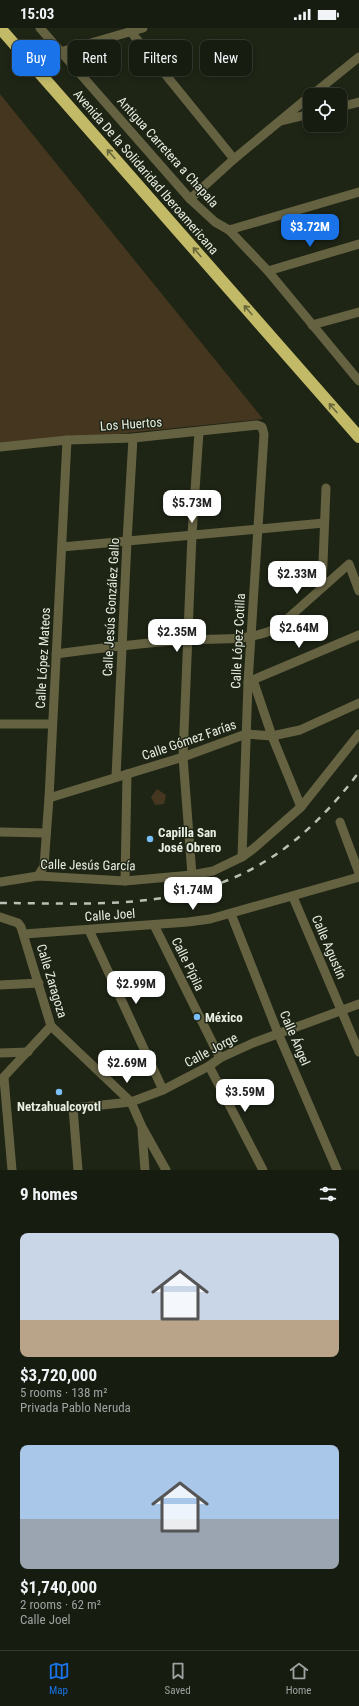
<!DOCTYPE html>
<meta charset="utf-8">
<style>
:root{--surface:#161c10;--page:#1f2519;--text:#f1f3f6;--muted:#9ea19f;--line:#353a30;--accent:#1a73e8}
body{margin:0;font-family:"Roboto Condensed",sans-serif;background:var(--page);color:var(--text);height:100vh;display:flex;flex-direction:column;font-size:15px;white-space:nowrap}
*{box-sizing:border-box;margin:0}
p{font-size:13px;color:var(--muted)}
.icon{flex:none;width:22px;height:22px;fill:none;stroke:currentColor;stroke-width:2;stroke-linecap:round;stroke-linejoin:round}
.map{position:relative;height:1142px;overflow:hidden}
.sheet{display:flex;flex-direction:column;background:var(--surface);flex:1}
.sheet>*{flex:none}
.hud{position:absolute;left:12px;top:12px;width:335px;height:36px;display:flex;gap:8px}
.buttons{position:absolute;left:303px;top:60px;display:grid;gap:8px}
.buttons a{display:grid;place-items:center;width:44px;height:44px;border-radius:8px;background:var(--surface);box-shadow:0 2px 6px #0003,0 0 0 1px var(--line);font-size:20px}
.price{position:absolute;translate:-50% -34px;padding:0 9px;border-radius:8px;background:#fff;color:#222;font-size:13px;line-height:26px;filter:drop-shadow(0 1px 2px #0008)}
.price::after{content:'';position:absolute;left:50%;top:24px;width:12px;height:9px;margin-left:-6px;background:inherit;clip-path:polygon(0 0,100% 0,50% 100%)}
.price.on{background:var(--accent);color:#fff}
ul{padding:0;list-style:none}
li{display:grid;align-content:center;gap:8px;height:212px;padding:0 20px}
li span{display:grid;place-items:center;height:124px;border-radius:8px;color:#555}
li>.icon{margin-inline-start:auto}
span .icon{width:72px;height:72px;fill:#fffc;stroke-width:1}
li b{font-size:17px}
h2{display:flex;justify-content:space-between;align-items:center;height:48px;padding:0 20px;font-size:17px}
.tag{padding:0 14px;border-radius:8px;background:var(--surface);box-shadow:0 2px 6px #0003,0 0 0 1px var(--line);font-size:14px;line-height:36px}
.tag.on{background:var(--accent);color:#fff}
.status{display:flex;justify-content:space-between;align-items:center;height:28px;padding:0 20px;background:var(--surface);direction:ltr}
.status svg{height:11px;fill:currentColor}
.dock{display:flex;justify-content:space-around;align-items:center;height:56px;border-top:1px solid var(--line);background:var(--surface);font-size:11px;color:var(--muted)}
.dock a{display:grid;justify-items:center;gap:2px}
.dock .on{color:var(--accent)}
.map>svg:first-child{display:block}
.green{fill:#44361f}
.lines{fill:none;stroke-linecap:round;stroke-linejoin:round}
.street{stroke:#656242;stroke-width:9}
.highway{stroke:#c3ba68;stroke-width:12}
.rail{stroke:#bac0b3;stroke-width:2.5;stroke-dasharray:7 7;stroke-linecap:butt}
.oneway{stroke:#68683a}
.poi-dot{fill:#79bff8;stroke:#1e2515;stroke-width:1.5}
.labels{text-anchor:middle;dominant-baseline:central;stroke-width:3;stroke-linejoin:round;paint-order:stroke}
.street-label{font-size:13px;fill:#e8eee2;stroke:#1e2515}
.poi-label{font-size:13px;font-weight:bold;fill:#e8eee2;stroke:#1e2515;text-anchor:start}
</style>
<div class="status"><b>15:03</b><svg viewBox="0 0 49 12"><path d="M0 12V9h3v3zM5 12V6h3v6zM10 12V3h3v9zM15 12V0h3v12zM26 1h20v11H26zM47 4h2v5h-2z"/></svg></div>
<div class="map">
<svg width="359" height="1142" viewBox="0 0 359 1142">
<rect width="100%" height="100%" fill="#1e2515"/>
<!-- green -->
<g class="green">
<path d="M0,66l263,325 -263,27z"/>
<path d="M157,761l9,6 -2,9 -9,1 -4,-8z"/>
</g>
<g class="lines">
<!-- street -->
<g class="street">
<path d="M40,0l150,171 25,23 14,8 39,41 91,110"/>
<path d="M131,4l103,127"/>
<path d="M60,24l83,-24"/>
<path d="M312,67l47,-38"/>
<path d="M340,79l19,-5"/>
<path d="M281,93l29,-7"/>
<path d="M190,171l44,-40 76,-63"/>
<path d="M229,202l130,-38"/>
<path d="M268,243l91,-27"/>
<path d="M312,297l47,-13"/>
<path d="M0,419l67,-7 66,-2 124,-13 5,2 2,7 -16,249 -6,174"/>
<path d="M62,519l262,-24"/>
<path d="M322,559l4,-99"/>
<path d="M56,626c44,-6 87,-11 131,-14 30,-2 62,2 90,-12l72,-64 10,27"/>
<path d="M253,652l19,56 29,71"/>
<path d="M248,654l111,-47"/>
<path d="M0,696h52"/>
<path d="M116,749l11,-236 6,-103"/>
<path d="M49,770l134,-41 63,-23 26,2 28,-6 59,-27"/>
<path d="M340,794l19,51"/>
<path d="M0,804l46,1"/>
<path d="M192,847l-9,-118 9,-223 7,-102"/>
<path d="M38,848l6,-10 5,-68 18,-358"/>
<path d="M125,853l2,-107"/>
<path d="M0,854l38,-6 87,5 67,-6 21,-4 29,-14 11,-8 48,-42 58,-73"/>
<path d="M293,869l66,155"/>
<path d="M231,886l47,119 59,137"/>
<path d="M0,889l18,6 3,4 30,99 80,76 11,25 24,43"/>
<path d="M154,897l66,133"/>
<path d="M89,902l74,160"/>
<path d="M24,906l164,-12 22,-3 149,-42"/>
<path d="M0,957l39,-2"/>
<path d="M0,1025l28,-1"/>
<path d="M209,1038l54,104"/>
<path d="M4,1050l8,92"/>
<path d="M0,1053l51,-55"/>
<path d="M142,1102l3,40"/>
<path d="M78,1142l-5,-62 58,-6 32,-12 46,-24 11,-8 33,-15 106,-39"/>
</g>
<!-- highway -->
<path class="highway" d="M0,0l359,409"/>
<!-- rail -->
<path class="rail" d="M0,875c51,0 104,3 155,-4 90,-12 150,-55 204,-127"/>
</g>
<!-- one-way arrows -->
<defs><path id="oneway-shaft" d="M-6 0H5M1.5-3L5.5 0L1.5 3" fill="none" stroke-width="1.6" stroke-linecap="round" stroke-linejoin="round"/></defs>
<g class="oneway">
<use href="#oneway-shaft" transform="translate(111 126) rotate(-131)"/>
<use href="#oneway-shaft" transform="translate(197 224) rotate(-131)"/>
<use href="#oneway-shaft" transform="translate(248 282) rotate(-131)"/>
<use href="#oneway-shaft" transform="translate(333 380) rotate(-131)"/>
</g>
<!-- markers -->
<g class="poi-dot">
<circle cx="150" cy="811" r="4"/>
<circle cx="197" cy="989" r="4"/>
<circle cx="59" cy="1064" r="4"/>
</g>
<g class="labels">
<!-- street labels -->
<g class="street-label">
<text transform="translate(168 124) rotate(48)">Antigua Carretera a Chapala</text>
<text transform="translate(146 144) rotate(49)">Avenida De la Solidaridad Iberoamericana</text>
<text transform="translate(131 396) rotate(-4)">Los Huertos</text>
<text transform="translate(111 579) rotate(-87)">Calle Jesús González Gallo</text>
<text transform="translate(238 613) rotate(-87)">Calle López Cotilla</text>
<text transform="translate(43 630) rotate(-87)">Calle López Mateos</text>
<text transform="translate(189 712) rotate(-19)">Calle Gómez Farías</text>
<text transform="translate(88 837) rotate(1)">Calle Jesús García</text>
<text transform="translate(110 887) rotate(-4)">Calle Joel</text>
<text transform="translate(329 919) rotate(67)">Calle Agustín</text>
<text transform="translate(188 936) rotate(64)">Calle Pípila</text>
<text transform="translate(52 953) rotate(73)">Calle Zaragoza</text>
<text transform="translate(295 1010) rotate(67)">Calle Ángel</text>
<text transform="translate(211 1022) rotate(-28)">Calle Jorge</text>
</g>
<!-- poi labels -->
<g class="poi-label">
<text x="158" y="804">Capilla San<tspan x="158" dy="15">José Obrero</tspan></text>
<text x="205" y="989">México</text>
<text x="59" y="1078" text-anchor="middle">Netzahualcoyotl</text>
</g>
</g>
</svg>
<div class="buttons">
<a><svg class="icon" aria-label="locate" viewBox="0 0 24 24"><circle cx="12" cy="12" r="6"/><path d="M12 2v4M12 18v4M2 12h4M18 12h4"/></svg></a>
</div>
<b class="price on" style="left:310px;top:220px">$3.72M</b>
<b class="price" style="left:192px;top:496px">$5.73M</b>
<b class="price" style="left:297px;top:567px">$2.33M</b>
<b class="price" style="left:299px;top:621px">$2.64M</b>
<b class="price" style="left:177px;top:625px">$2.35M</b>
<b class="price" style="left:193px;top:883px">$1.74M</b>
<b class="price" style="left:136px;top:977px">$2.99M</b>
<b class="price" style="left:127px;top:1056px">$2.69M</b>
<b class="price" style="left:245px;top:1085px">$3.59M</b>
<div class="hud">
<a class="tag on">Buy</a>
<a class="tag">Rent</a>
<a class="tag">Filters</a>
<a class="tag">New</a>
</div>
</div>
<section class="sheet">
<h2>9 homes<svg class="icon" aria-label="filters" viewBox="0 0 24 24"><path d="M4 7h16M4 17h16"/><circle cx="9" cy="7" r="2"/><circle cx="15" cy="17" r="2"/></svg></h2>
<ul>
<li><span style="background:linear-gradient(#c9d6e8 70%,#b9a48a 0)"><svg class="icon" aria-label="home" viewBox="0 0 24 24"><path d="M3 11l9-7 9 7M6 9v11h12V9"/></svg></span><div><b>$3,720,000</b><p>5 rooms · 138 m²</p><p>Privada Pablo Neruda</p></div></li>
<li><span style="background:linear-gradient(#a9c7e8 60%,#9aa5b1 0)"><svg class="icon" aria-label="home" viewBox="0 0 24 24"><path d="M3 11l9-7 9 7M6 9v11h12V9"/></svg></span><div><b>$1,740,000</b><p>2 rooms · 62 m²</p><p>Calle Joel</p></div></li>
</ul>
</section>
<nav class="dock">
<a class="on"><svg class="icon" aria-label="map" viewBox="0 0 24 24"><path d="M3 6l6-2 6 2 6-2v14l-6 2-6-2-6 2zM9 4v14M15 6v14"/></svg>Map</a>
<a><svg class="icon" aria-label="saved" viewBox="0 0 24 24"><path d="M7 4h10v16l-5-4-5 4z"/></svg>Saved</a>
<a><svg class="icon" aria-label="home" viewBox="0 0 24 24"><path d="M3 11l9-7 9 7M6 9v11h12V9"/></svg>Home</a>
</nav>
